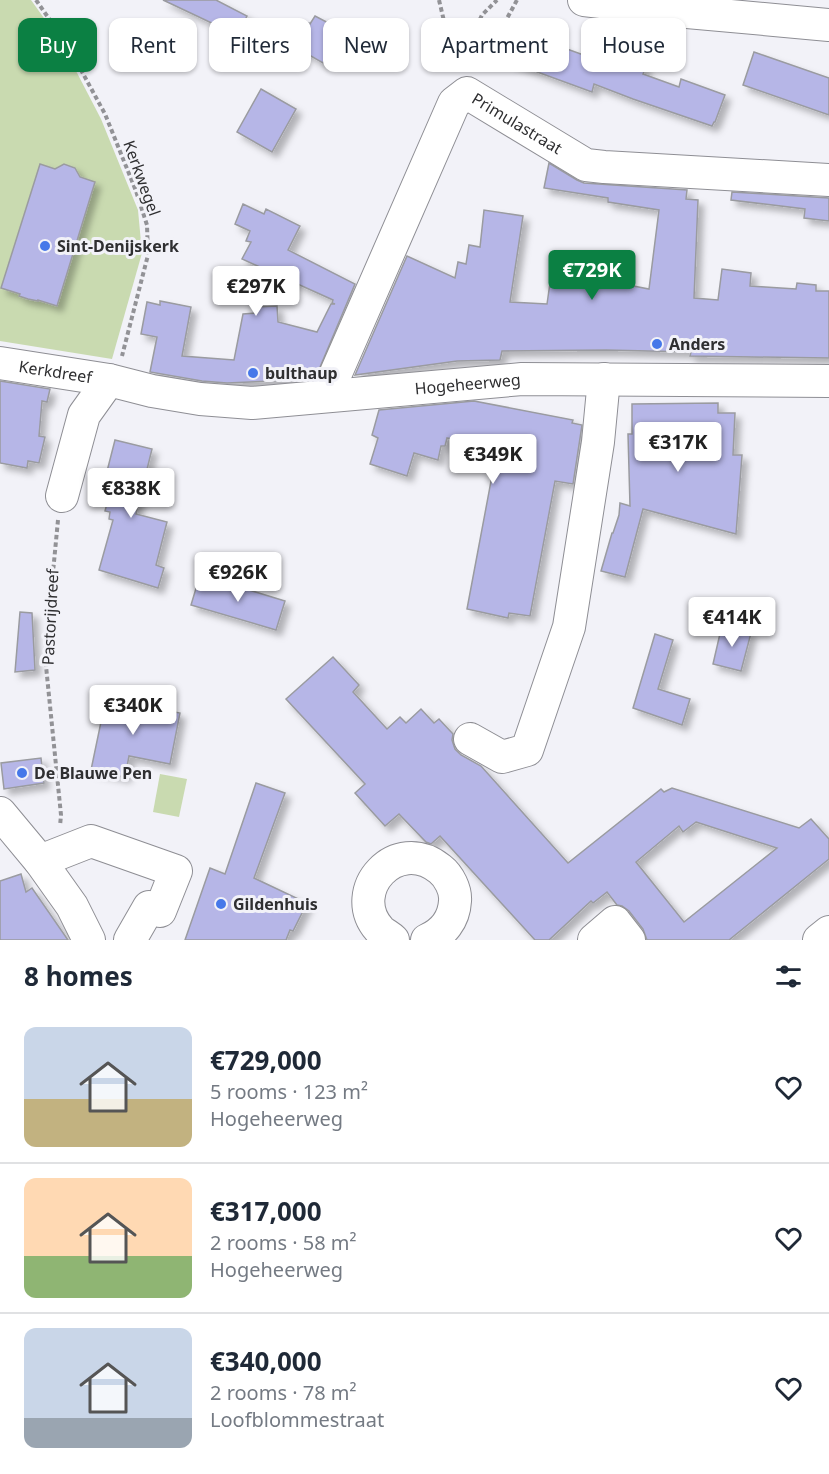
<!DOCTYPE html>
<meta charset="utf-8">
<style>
:root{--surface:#fff;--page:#f6f6f7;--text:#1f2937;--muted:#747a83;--line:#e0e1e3;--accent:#0b8043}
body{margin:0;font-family:"Noto Sans",sans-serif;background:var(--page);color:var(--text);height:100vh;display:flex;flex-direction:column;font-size:22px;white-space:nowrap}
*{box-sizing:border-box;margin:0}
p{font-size:20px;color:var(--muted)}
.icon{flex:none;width:33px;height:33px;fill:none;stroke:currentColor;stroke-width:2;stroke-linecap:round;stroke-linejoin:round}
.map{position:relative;height:940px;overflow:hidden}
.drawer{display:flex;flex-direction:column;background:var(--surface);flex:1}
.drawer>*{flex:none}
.top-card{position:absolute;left:18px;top:18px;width:794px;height:54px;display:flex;gap:12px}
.price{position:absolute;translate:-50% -51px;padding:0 14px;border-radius:6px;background:#fff;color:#222;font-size:20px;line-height:39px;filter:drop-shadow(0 2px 3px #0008)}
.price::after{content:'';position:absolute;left:50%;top:36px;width:18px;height:14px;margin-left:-9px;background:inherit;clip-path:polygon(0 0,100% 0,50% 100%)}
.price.active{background:var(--accent);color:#fff}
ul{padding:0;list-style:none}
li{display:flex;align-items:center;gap:18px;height:150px;padding:0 24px}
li+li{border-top:2px solid var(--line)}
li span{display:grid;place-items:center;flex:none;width:168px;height:120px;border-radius:12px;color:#555}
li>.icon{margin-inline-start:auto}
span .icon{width:72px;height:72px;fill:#fffc;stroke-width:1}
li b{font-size:26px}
h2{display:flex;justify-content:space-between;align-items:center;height:72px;padding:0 24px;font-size:26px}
.chip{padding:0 21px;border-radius:12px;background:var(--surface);box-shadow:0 2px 4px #0004;font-size:21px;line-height:54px}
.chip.active{background:var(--accent);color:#fff}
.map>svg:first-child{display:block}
.green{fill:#c9dab0}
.building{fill:#b6b6e7;stroke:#9a9ba0;stroke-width:1.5;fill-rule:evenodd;filter:url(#shadow)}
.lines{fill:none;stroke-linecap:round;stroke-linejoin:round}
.minor-casing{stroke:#8e8e94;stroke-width:34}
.path{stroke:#929296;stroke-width:4;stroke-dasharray:4.5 3;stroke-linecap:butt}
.minor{stroke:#fff;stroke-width:32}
.poi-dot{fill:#4678e9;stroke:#f2f2f8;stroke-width:2}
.labels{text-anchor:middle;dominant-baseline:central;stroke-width:6;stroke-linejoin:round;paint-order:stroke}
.street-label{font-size:16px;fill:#2f2f31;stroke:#f2f2f8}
.poi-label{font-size:16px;font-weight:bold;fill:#2f2f31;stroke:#f2f2f8;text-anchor:start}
</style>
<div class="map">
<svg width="829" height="940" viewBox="0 0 829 940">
<defs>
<filter id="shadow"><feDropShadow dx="5.5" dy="5.5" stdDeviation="3" flood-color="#0004"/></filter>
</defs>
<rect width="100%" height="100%" fill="#f2f2f8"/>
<!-- green -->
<g class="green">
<path d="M0,0h31l30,42 40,77 37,91 4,43 -30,106 -112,-18z"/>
<path d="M160,774l27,5 -8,38 -26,-5z"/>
</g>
<!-- building -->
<g class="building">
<path d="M163,0h53l31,16 -10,19z"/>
<path d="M315,16l25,13 -17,34 -40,-23 12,-21 13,6 1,-2 1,1z"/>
<path d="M534,37l66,24 2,-9 44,15 -3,7 36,13 2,-8 44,16 -10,27h-1l-2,4 -79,-27 -39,-15 -2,8 -82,-30 9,-24 13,5z"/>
<path d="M754,52l75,26v37l-86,-30z"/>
<path d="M261,89l35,20 -24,43 -35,-20z"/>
<path d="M549,163l28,17 7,3 103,7 -1,9 12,1 -4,98 24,2 4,-31 29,4 -1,13 46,3 1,-6 19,2v6h13v67l-139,-2 1,-4 -85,-2 -104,1 -2,9 -43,1 -102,14 52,-119 48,22 3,-16 8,2 3,-19 11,2 4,-37 39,6 -13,86 37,2 5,-35 30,4v3l67,13 10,-79 -51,-8v-4l-64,-10z"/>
<path d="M40,164l15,5 9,-5 11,4 5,9 15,5 -38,124 -19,-6v1l-10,-2 -9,-3 1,-2 -19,-6z"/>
<path d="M732,192l97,6v23l-25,-3 1,-9 -74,-9z"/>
<path d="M243,204l21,10 2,-5 34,17 -12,24 67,34 -40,95 -88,4 -25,-2 -52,-9 7,-35 -16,-3 6,-32 13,3v-4l31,6 -9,49 52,4 9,-46 13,-1v-6l21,-1 1,16 39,10 14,-28h4l-3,-1 1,-3 -91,-41 9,-17 -5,-1 4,-10 -15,-7z"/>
<path d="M0,381l50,8 -3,13 -5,-1 -3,35 6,1 -6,26 -11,-2 -1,7 -27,-5z"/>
<path d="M474,401l99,19 -1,3 10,2 -9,59 -18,-3 -25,135 -21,-3 -1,5 -41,-9 28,-149h-3l2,-12 -47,-10 -2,8h-4l-3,14 -24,-7 -7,23 -37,-12 8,-26 -6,-3 7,-25z"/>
<path d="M718,403v10h17l-2,42h9l-6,79 -93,-25 -18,68 -24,-6 11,-38h1l6,-18 1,-12 10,3 -2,-72h4v-30z"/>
<path d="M115,440l37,9 -16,65 31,8 -11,43 8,3 -6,20 -59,-18 14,-50 -4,-1 1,-7 -5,-1 7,-26 -8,-2z"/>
<path d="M200,575l85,26 -9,29 -85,-25z"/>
<path d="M20,612l12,1 3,57 -20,2z"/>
<path d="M722,625l29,8 -10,38 -28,-7z"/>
<path d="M655,634l18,6 -15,49 32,10 -8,26 -49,-17z"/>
<path d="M333,657l26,28 -6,7 34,37 13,-12 6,6 15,-14 13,14 5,-4 14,15 -1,6 3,9 6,6 20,11 87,97 93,-74 3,3 8,-4 127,40 12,-9 18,20v20l-100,81h-82l-4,-11 -14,-18 -7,-5 -5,-1 -10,-13 -14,11 -2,-2 -42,39h-14l-95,-104 -9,8 -5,-2 -27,-28 -14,12 -30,-33 10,-9 -79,-85zM696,822l81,26 -93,74 -48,-60 43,-36 4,6z"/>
<path d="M106,698l74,15 -10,51 -41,-8 -4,21 -34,-7z"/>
<path d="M41,758l3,25 -40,6 -3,-26z"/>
<path d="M256,783l29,10 -31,85 53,25 -14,28 -3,-1 -4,10h-101l25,-72 15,6z"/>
<path d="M21,874l5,18 6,-4 36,52h-68v-59z"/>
</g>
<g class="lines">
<!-- minor casing -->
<g class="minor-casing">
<g id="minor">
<path d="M584,0l103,12 142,13"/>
<path id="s1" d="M0,363l109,17 43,11 48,8 52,4 270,-24 307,2"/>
<path id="s2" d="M328,396l8,-23 118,-270 13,-10 119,72 18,2 225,13"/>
<path d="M62,496l22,-81 25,-35"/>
<path d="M470,739l32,18 25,-7 42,-123 29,-185 6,-63"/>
<path d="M0,813l40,48 32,45 17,34"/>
<path d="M40,861l51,-20 85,30 -16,40 -11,-4 -19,33"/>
<path d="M393,940c-4,-4 -11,-7 -14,-11 -33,-38 17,-95 61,-60 9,7 16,21 15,32 -1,19 -12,32 -28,39"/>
<path d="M594,940l21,-18 14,18"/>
<path d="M819,940l10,-8"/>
</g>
</g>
<!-- path -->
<g class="path">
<path d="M36,0l32,46 37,68 31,77 11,34 1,30 -26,101"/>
<path d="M439,0l5,21 52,19"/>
<path d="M462,69l12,-37 8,-17 15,-15"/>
<path d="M479,70l38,-70"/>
<path d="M58,520l-13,136 16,159 -1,11"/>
</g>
<!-- minor -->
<use href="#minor" class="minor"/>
</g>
<!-- markers -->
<g class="poi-dot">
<circle cx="45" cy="246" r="6"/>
<circle cx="657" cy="344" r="6"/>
<circle cx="253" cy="373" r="6"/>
<circle cx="22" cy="773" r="6"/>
<circle cx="221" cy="904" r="6"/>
</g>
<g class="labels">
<!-- street labels -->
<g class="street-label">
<text stroke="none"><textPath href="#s2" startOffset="394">Primulastraat</textPath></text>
<text transform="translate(142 178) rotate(70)">Kerkwegel</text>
<text stroke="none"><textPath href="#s1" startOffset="56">Kerkdreef</textPath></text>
<text stroke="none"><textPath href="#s1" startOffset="472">Hogeheerweg</textPath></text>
<text transform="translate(50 617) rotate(-87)">Pastorijdreef</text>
</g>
<!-- poi labels -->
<g class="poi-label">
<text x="57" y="246">Sint-Denijskerk</text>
<text x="669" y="344">Anders</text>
<text x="265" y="373">bulthaup</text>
<text x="34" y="773">De Blauwe Pen</text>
<text x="233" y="904">Gildenhuis</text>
</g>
</g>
</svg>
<b class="price active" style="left:592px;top:301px">€729K</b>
<b class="price" style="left:256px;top:317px">€297K</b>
<b class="price" style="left:678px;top:473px">€317K</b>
<b class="price" style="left:493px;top:485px">€349K</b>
<b class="price" style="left:131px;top:519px">€838K</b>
<b class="price" style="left:238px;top:603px">€926K</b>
<b class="price" style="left:732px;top:648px">€414K</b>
<b class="price" style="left:133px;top:736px">€340K</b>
<div class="top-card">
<a class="chip active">Buy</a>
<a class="chip">Rent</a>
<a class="chip">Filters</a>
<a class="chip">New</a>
<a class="chip">Apartment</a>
<a class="chip">House</a>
</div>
</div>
<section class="drawer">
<h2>8 homes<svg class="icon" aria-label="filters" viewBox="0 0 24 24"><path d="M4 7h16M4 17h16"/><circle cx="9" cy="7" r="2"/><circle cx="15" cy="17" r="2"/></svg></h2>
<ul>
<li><span style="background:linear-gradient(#c9d6e8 60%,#c2b280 0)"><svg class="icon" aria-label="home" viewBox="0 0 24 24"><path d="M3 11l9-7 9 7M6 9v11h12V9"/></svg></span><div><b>€729,000</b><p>5 rooms · 123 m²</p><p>Hogeheerweg</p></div><svg class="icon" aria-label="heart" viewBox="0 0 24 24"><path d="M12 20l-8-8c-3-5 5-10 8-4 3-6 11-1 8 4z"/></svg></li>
<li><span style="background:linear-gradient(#ffd9b3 65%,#8fb573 0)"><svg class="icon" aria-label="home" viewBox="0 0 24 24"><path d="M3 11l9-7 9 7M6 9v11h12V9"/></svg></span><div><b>€317,000</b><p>2 rooms · 58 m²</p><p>Hogeheerweg</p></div><svg class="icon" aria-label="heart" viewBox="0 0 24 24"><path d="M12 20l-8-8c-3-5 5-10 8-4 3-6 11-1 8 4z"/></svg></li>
<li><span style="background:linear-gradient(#c9d6e8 75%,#9aa5b1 0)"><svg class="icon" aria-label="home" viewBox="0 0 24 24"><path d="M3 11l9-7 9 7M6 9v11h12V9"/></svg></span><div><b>€340,000</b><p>2 rooms · 78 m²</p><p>Loofblommestraat</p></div><svg class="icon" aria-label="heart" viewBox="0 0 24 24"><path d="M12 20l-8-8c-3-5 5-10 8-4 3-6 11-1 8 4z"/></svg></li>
</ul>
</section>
